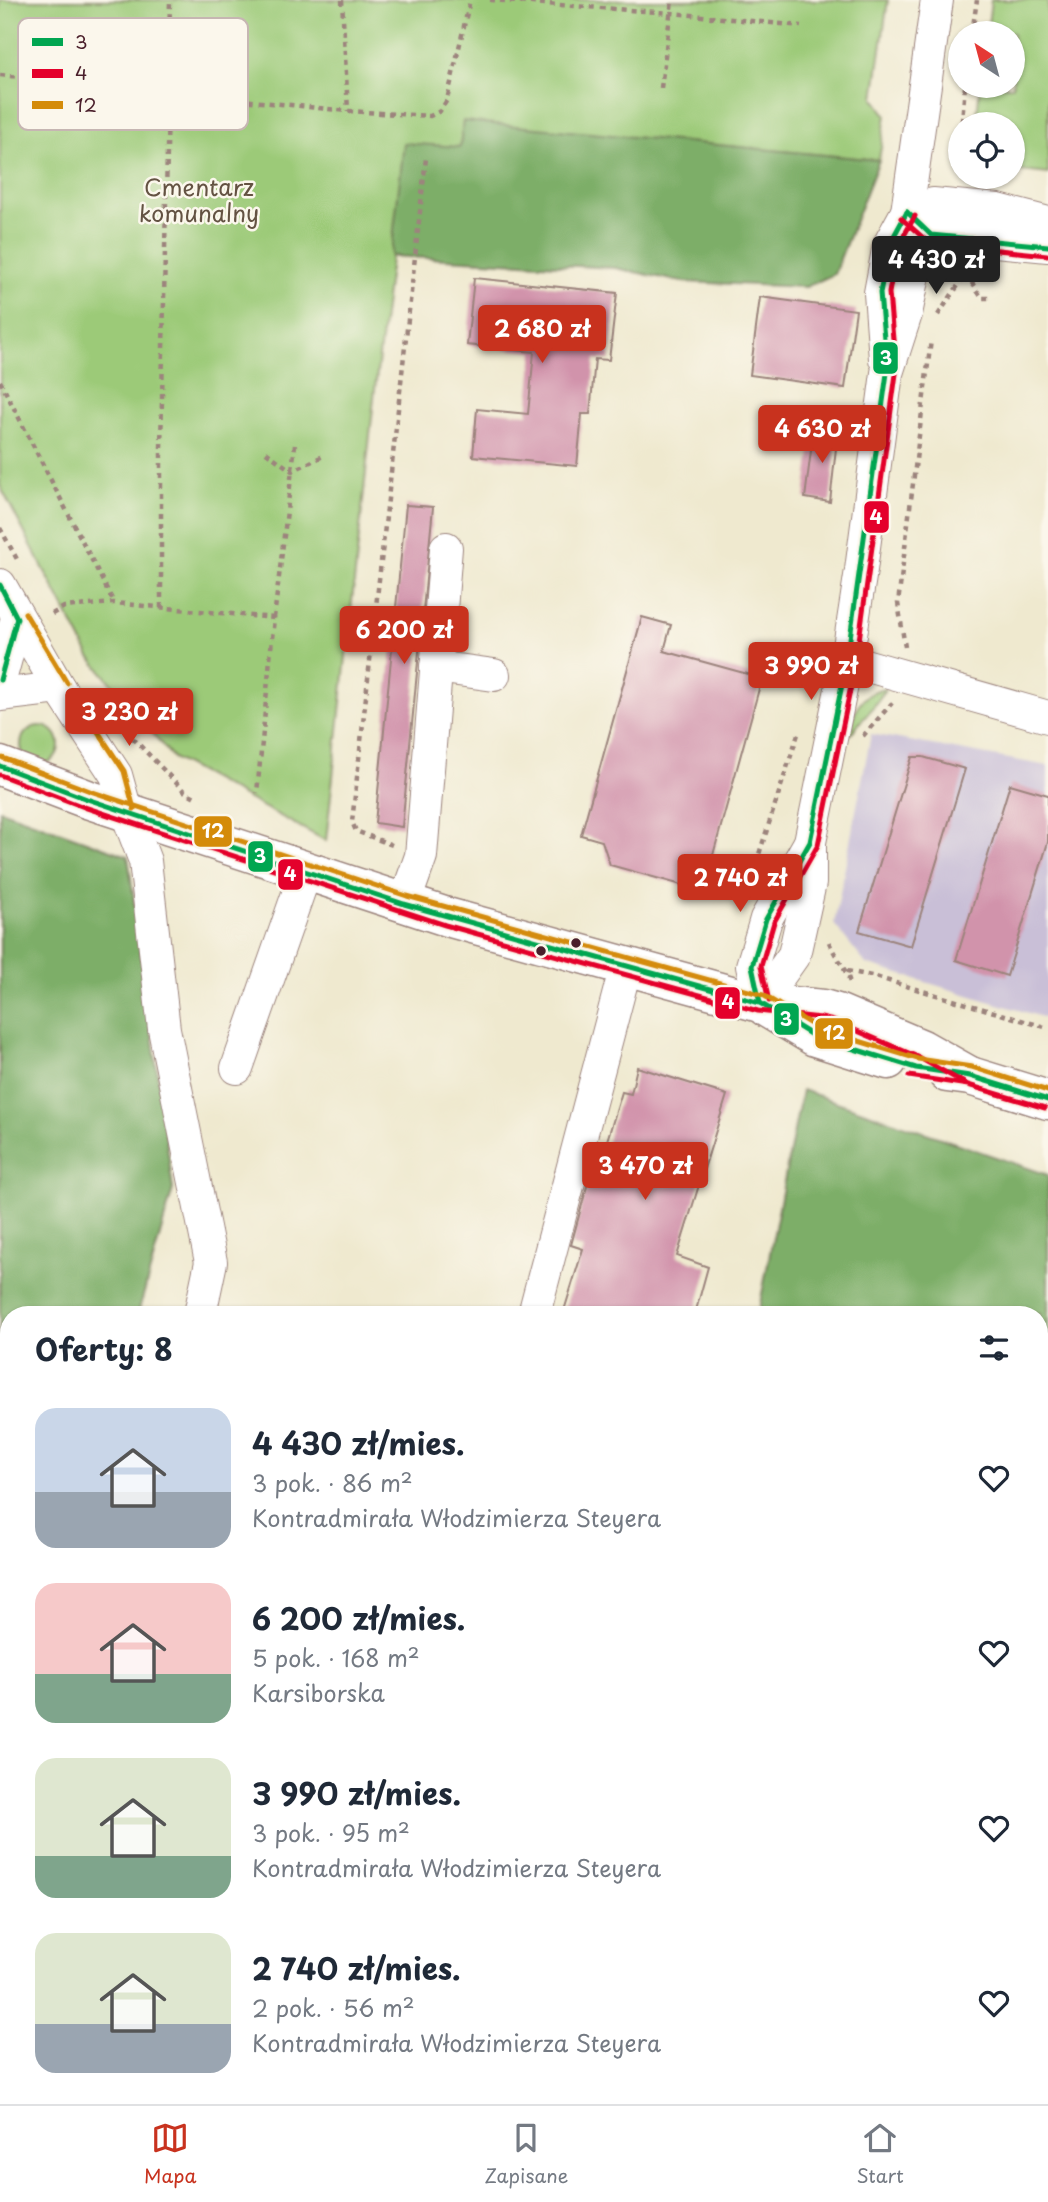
<!DOCTYPE html>
<html lang="pl">
<meta charset="utf-8">
<style>
:root{--surface:#fff;--page:#f2f2f3;--text:#1f2937;--muted:#747a83;--line:#e0e1e3;--accent:#c8321e}
body{margin:0;font-family:"Playpen Sans",sans-serif;background:var(--page);color:var(--text);height:100vh;display:flex;flex-direction:column;font-size:26px;white-space:nowrap}
*{box-sizing:border-box;margin:0}
p{font-size:23px;color:var(--muted)}
.icon{flex:none;width:38px;height:38px;fill:none;stroke:currentColor;stroke-width:2;stroke-linecap:round;stroke-linejoin:round}
.map{position:relative;flex:1;overflow:hidden}
.drawer{position:absolute;left:0px;top:1306px;width:1048px;height:800px;display:flex;flex-direction:column;background:var(--surface);border-radius:28px 28px 0 0;box-shadow:0 2px 5px #0004}
.drawer>*{flex:none}
.needle{width:46px;rotate:324deg}
.fabs{position:absolute;left:948px;top:21px;display:grid;gap:14px}
.fabs a{display:grid;place-items:center;width:77px;height:77px;border-radius:50%;background:var(--surface);box-shadow:0 2px 5px #0004;font-size:35px}
.price{position:absolute;translate:-50% -60px;padding:0 16px;border-radius:7px;background:var(--accent);color:#fff;font-size:23px;line-height:46px;filter:drop-shadow(0 2px 4px #0008)}
.price::after{content:'';position:absolute;left:50%;top:42px;width:21px;height:16px;margin-left:-10px;background:inherit;clip-path:polygon(0 0,100% 0,50% 100%)}
.price.active{background:#222;color:#fff}
ul{padding:0;list-style:none}
li{display:flex;align-items:center;gap:21px;height:175px;padding:0 35px}
li span{display:grid;place-items:center;flex:none;width:196px;height:140px;border-radius:21px;color:#555}
li>.icon{margin-inline-start:auto}
span .icon{width:84px;height:84px;fill:#fffc;stroke-width:1}
li b{font-size:30px}
h2{display:flex;justify-content:space-between;align-items:center;height:84px;padding:0 35px;font-size:30px}
.menu{display:flex;justify-content:space-around;align-items:center;height:98px;border-top:2px solid var(--line);background:var(--surface);font-size:19px;color:var(--muted)}
.menu a{display:grid;justify-items:center;gap:4px}
.menu .active{color:var(--accent)}
.map>svg:first-child{display:block}
.industrial{fill:#c9bfd7}
.green{fill:#9cca78;stroke:#737452;stroke-width:2}
.forest{fill:#7dae68;stroke:#64664a;stroke-width:2}
.building{fill:#d193ab}
.lines{fill:none;stroke-linecap:round;stroke-linejoin:round}
.minor-casing{stroke:#9c847d;stroke-width:34}
.major-casing{stroke:#9c847d;stroke-width:41}
.path{stroke:#9c847d;stroke-width:4.5;stroke-dasharray:5 5;stroke-linecap:butt}
.minor{stroke:#fff;stroke-width:32}
.major{stroke:#fff;stroke-width:38}
.bus-1-casing{stroke:#fbf7ec;stroke-width:10}
.bus-2-casing{stroke:#fbf7ec;stroke-width:10}
.bus-3-casing{stroke:#fbf7ec;stroke-width:10}
.bus-1{stroke:#00a651;stroke-width:5}
.bus-2{stroke:#e4002b;stroke-width:5}
.bus-3{stroke:#d48b09;stroke-width:5}
.bus-dot{fill:#4a1f2b;stroke:#fbf7ec;stroke-width:2.5}
.labels{text-anchor:middle;dominant-baseline:central;stroke-width:5;stroke-linejoin:round;paint-order:stroke}
.park-label{font-size:23px;fill:#635242;stroke:#fbf7ec}
.key{fill:#fbf7ec;stroke:#c6b6b2;stroke-width:2}
.key-label{font-size:19px;fill:#4a1f2b}
.line-badge{stroke:#fbf7ec;stroke-width:2.5}
.badge-label{font-size:19px;text-anchor:middle;font-weight:bold;fill:#fff}
</style>
<div class="map">
<svg width="1048" height="2104" viewBox="0 0 1048 2104">
<rect width="100%" height="100%" fill="#fbf7ec"/>
<filter id="ink" filterUnits="userSpaceOnUse"><feTurbulence type="fractalNoise" baseFrequency=".0143" numOctaves="2"/><feDisplacementMap in="SourceGraphic" scale="14" xChannelSelector="R" yChannelSelector="G"/><feConvolveMatrix kernelMatrix="1 2 1 2 8 2 1 2 1" color-interpolation-filters="sRGB"/></filter>
<filter id="wash" filterUnits="userSpaceOnUse"><feTurbulence type="fractalNoise" baseFrequency=".00686" numOctaves="4" result="noise"/><feDisplacementMap in="SourceGraphic" scale="28" xChannelSelector="R" yChannelSelector="G"/><feGaussianBlur stdDeviation="1.57" result="paint"/><feColorMatrix in="noise" values="0 0 0 0 0 0 0 0 0 0 0 0 0 0 0 0 0 1.4 0 .05"/><feComposite in="paint" operator="in"/></filter>
<g filter="url(#wash)">
<rect width="100%" height="100%" fill="#efe9cf"/>
<!-- industrial -->
<path class="industrial" d="M871,734l177,32v253l-182,-55 -32,-40z"/>
<!-- green -->
<g class="green">
<path d="M0,0h888l-14,98 12,17 -7,45 -416,-38 -3,25 -66,87 -19,155 -49,452 -153,-83 -83,-101 -90,-171z"/>
<path d="M991,0h57v174l-35,-4v-46h-37l4,-38h33v-53h-26z"/>
<path d="M880,689h5c-8,18 -24,30 -35,46 3,-21 7,-38 30,-46z"/>
<circle cx="40" cy="745" r="19"/>
<path d="M9,1891v205l601,1 -1,7h-609v-206z"/>
</g>
<!-- forest -->
<g class="forest">
<path d="M463,121l416,39 -45,114 -28,13 -124,-5 -67,-14 -224,-12 13,-113 56,4z"/>
<path d="M0,810l128,46 45,333 -35,125h-129v60l-9,-3z"/>
<path d="M802,1090l246,85v929h-439l1,-8h430v-782h-282z"/>
<path d="M0,1503l9,14v126l-9,4z"/>
</g>
<g id="blocks">
<!-- building -->
<g class="building">
<path d="M474,278l143,15 -8,67 -14,-1 -5,55h-8l-5,52 -104,-10 4,-47 51,5 6,-62 -67,-7z"/>
<path d="M760,297l96,13 -11,78 -95,-13z"/>
<path d="M814,427l24,3 -8,72 -25,-4z"/>
<path d="M406,505l27,2 -31,320 -27,-4z"/>
<path d="M642,617l29,8 -7,26 98,27 -59,213 -93,-26 -8,-24 -21,-6z"/>
<path d="M912,757h11l42,12 -54,177 -52,-15z"/>
<path d="M1010,784l38,11v47l-41,134 -51,-16z"/>
<path d="M637,1067l90,28 -50,161 31,11 -13,47h-132l20,-65 -12,-4 21,-77 6,2 24,-78 9,2z"/>
</g>
</g>
</g>
<g filter="url(#ink)">
<use href="#blocks" fill-opacity="0" stroke="#9c847d" stroke-width="2"/>
<g class="lines">
<!-- minor casing -->
<g class="minor-casing">
<g id="minor">
<path d="M907,212l24,23 117,11"/>
<path d="M907,212l26,-8 65,6 50,13"/>
<path d="M885,359l-5,-66 9,-48 18,-33"/>
<path d="M0,585l59,103 57,87 10,36 19,50 19,168 47,233 -11,52"/>
<path d="M847,660l201,57"/>
<path d="M436,667l58,8"/>
<path d="M0,680l17,-62"/>
<path d="M0,695l59,-7"/>
<path d="M404,904l17,-48 25,-308"/>
<path d="M760,1003l34,-48 16,-72v-41l37,-182 14,-90 26,-197 19,-59 10,-49 -9,-53 30,-212"/>
<path d="M760,1003l-8,-37 10,-33 4,-14 43,-75"/>
<path d="M237,1068l69,-197"/>
<path d="M534,1314l92,-348"/>
</g>
</g>
<!-- major casing -->
<g class="major-casing">
<g id="major">
<path d="M0,766l87,33 360,118 313,86 63,6 14,4 85,36 48,27"/>
<path d="M767,1008l48,29 73,23"/>
<path d="M947,1073l23,3 78,24"/>
</g>
</g>
<!-- path -->
<g class="path">
<path d="M342,0l6,111"/>
<path d="M490,0l181,13 130,13"/>
<path d="M972,33l5,-33"/>
<path d="M0,75l348,36 82,5 10,-5 7,-11 23,-100"/>
<path d="M661,88l11,-88"/>
<path d="M961,132l4,-46"/>
<path d="M966,274l16,24h9"/>
<path d="M938,315l28,-41 2,-8"/>
<path d="M0,381l114,222"/>
<path d="M266,452l26,19 33,-16"/>
<path d="M0,528l18,33"/>
<path d="M161,608v-159l9,-449"/>
<path d="M52,614l12,-7 50,-4 160,15 -17,175"/>
<path d="M274,618l21,-173"/>
<path d="M905,647l-7,-44 33,-263"/>
<path d="M126,731l58,60 11,6"/>
<path d="M863,736l29,-33"/>
<path d="M392,845l-36,-14 -4,-9 74,-664"/>
<path d="M750,882l48,-148"/>
<path d="M829,942c6,15 17,26 21,41"/>
<path d="M847,971l25,5 176,52"/>
</g>
<!-- minor -->
<use href="#minor" class="minor"/>
<!-- major -->
<use href="#major" class="major"/>
<!-- bus-1 casing -->
<g class="bus-1-casing">
<g id="bus-1">
<path d="M907,212l24,23 117,11"/>
<path d="M0,585l17,33 -17,62"/>
<path d="M0,766l87,33 317,105 356,99 55,34 101,31 54,8 78,24"/>
<path d="M760,1003l-8,-37 14,-47 44,-77 37,-182 40,-287 -7,-80 9,-48 18,-33"/>
</g>
</g>
<!-- bus-2 casing -->
<g class="bus-2-casing">
<g id="bus-2">
<path d="M901,218l28,25 118,12"/>
<path d="M0,775l84,32 361,118 313,86 63,7 13,3 84,36 48,27"/>
<path d="M769,1001l-8,-35 13,-44 44,-77 38,-183 40,-288 -7,-81 8,-45 18,-32"/>
<path d="M909,1076l59,9 77,23"/>
</g>
</g>
<!-- bus-3 casing -->
<g class="bus-3-casing">
<g id="bus-3">
<path d="M25,613l42,70"/>
<path d="M81,706l43,65 10,38"/>
<path d="M3,758l87,33 317,105 356,99 56,34 99,30 54,8 76,24"/>
</g>
</g>
<!-- bus-1 -->
<use href="#bus-1" class="bus-1"/>
<!-- bus-2 -->
<use href="#bus-2" class="bus-2"/>
<!-- bus-3 -->
<use href="#bus-3" class="bus-3"/>
</g>
</g>
<!-- markers -->
<g class="bus-dot">
<circle cx="576" cy="943" r="6"/>
<circle cx="541" cy="951" r="6"/>
</g>
<g class="labels">
<!-- park labels -->
<g class="park-label">
<text x="199" y="186">Cmentarz<tspan x="199" dy="26">komunalny</tspan></text>
</g>
</g>
<!-- legend -->
<rect x="18" y="18" width="230" height="112" rx="10" class="key"/>
<rect x="32" y="38" width="31" height="8" fill="#00a651"/>
<rect x="32" y="69" width="31" height="9" fill="#e4002b"/>
<rect x="32" y="101" width="31" height="8" fill="#d48b09"/>
<g class="key-label">
<text x="75" y="49">3</text>
<text x="75" y="80">4</text>
<text x="75" y="112">12</text>
</g>
<g class="line-badge">
<rect x="872" y="341" width="27" height="34" rx="7" fill="#00a651"/>
<rect x="863" y="500" width="27" height="34" rx="7" fill="#e4002b"/>
<rect x="193" y="815" width="40" height="33" rx="7" fill="#d48b09"/>
<rect x="247" y="840" width="27" height="33" rx="7" fill="#00a651"/>
<rect x="277" y="858" width="27" height="33" rx="7" fill="#e4002b"/>
<rect x="714" y="986" width="27" height="34" rx="7" fill="#e4002b"/>
<rect x="773" y="1002" width="27" height="34" rx="7" fill="#00a651"/>
<rect x="814" y="1017" width="40" height="33" rx="7" fill="#d48b09"/>
</g>
<g class="badge-label">
<text x="886" y="365">3</text>
<text x="876" y="524">4</text>
<text x="213" y="838">12</text>
<text x="260" y="863">3</text>
<text x="290" y="881">4</text>
<text x="728" y="1009">4</text>
<text x="786" y="1026">3</text>
<text x="834" y="1040">12</text>
</g>
</svg>
<div class="fabs">
<a><svg class="needle" viewBox="-14 -14 28 28"><path d="M0-13l5 13h-10z" fill="#e53935"/><path d="M0 13l5-13h-10z" fill="#747a83"/></svg></a>
<a><svg class="icon" aria-label="locate" viewBox="0 0 24 24"><circle cx="12" cy="12" r="6"/><path d="M12 2v4M12 18v4M2 12h4M18 12h4"/></svg></a>
</div>
<b class="price active" style="left:936px;top:296px">4 430 zł</b>
<b class="price" style="left:542px;top:365px">2 680 zł</b>
<b class="price" style="left:822px;top:465px">4 630 zł</b>
<b class="price" style="left:404px;top:666px">6 200 zł</b>
<b class="price" style="left:811px;top:702px">3 990 zł</b>
<b class="price" style="left:129px;top:748px">3 230 zł</b>
<b class="price" style="left:740px;top:914px">2 740 zł</b>
<b class="price" style="left:645px;top:1202px">3 470 zł</b>
<section class="drawer">
<h2>Oferty: 8<svg class="icon" aria-label="filters" viewBox="0 0 24 24"><path d="M4 7h16M4 17h16"/><circle cx="9" cy="7" r="2"/><circle cx="15" cy="17" r="2"/></svg></h2>
<ul>
<li><span style="background:linear-gradient(#c9d6e8 60%,#9aa5b1 0)"><svg class="icon" aria-label="home" viewBox="0 0 24 24"><path d="M3 11l9-7 9 7M6 9v11h12V9"/></svg></span><div><b>4 430 zł/mies.</b><p>3 pok. · 86 m²</p><p>Kontradmirała Włodzimierza Steyera</p></div><svg class="icon" aria-label="heart" viewBox="0 0 24 24"><path d="M12 20l-8-8c-3-5 5-10 8-4 3-6 11-1 8 4z"/></svg></li>
<li><span style="background:linear-gradient(#f6c9c9 65%,#7fa58c 0)"><svg class="icon" aria-label="home" viewBox="0 0 24 24"><path d="M3 11l9-7 9 7M6 9v11h12V9"/></svg></span><div><b>6 200 zł/mies.</b><p>5 pok. · 168 m²</p><p>Karsiborska</p></div><svg class="icon" aria-label="heart" viewBox="0 0 24 24"><path d="M12 20l-8-8c-3-5 5-10 8-4 3-6 11-1 8 4z"/></svg></li>
<li><span style="background:linear-gradient(#dfe7d0 70%,#7fa58c 0)"><svg class="icon" aria-label="home" viewBox="0 0 24 24"><path d="M3 11l9-7 9 7M6 9v11h12V9"/></svg></span><div><b>3 990 zł/mies.</b><p>3 pok. · 95 m²</p><p>Kontradmirała Włodzimierza Steyera</p></div><svg class="icon" aria-label="heart" viewBox="0 0 24 24"><path d="M12 20l-8-8c-3-5 5-10 8-4 3-6 11-1 8 4z"/></svg></li>
<li><span style="background:linear-gradient(#dfe7d0 65%,#9aa5b1 0)"><svg class="icon" aria-label="home" viewBox="0 0 24 24"><path d="M3 11l9-7 9 7M6 9v11h12V9"/></svg></span><div><b>2 740 zł/mies.</b><p>2 pok. · 56 m²</p><p>Kontradmirała Włodzimierza Steyera</p></div><svg class="icon" aria-label="heart" viewBox="0 0 24 24"><path d="M12 20l-8-8c-3-5 5-10 8-4 3-6 11-1 8 4z"/></svg></li>
</ul>
</section>
</div>
<nav class="menu">
<a class="active"><svg class="icon" aria-label="map" viewBox="0 0 24 24"><path d="M3 6l6-2 6 2 6-2v14l-6 2-6-2-6 2zM9 4v14M15 6v14"/></svg>Mapa</a>
<a><svg class="icon" aria-label="saved" viewBox="0 0 24 24"><path d="M7 4h10v16l-5-4-5 4z"/></svg>Zapisane</a>
<a><svg class="icon" aria-label="home" viewBox="0 0 24 24"><path d="M3 11l9-7 9 7M6 9v11h12V9"/></svg>Start</a>
</nav>
